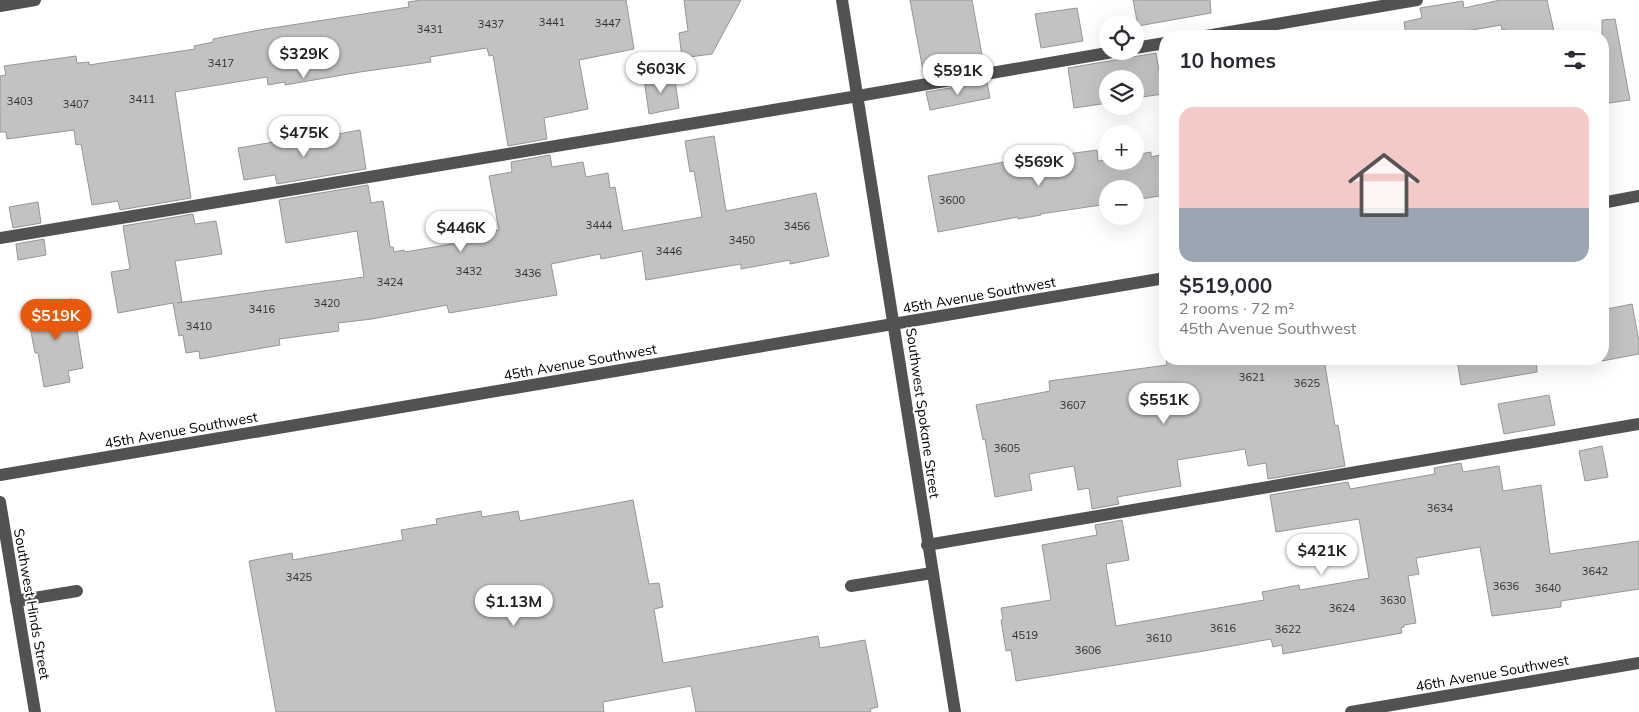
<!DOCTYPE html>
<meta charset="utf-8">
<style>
:root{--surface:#fff;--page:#f2f2f3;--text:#2b2b33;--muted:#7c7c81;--accent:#ea580c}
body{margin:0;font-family:Mulish,sans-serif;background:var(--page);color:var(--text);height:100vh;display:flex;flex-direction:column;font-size:19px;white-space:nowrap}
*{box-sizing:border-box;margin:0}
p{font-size:16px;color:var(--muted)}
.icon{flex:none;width:28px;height:28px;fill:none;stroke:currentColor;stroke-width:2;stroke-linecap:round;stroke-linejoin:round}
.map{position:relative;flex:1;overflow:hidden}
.details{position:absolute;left:1159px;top:30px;width:450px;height:335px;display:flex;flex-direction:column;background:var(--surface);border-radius:20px;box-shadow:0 5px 20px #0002}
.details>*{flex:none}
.buttons{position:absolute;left:1099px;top:15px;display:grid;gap:10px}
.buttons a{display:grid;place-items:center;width:45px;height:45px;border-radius:50%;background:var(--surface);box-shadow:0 5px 20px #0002;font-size:25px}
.price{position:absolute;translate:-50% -42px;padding:0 11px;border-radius:18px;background:#fff;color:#222;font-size:16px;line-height:32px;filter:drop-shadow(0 1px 2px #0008)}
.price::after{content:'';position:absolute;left:50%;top:30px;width:15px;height:11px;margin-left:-8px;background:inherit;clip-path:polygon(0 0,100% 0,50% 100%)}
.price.on{background:var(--accent);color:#fff}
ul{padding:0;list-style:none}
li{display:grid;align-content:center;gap:10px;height:265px;padding:0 20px}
li span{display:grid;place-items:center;height:155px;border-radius:15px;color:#555}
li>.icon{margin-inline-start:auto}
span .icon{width:90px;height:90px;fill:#fffc;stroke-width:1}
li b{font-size:21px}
h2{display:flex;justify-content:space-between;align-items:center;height:60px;padding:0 20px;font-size:21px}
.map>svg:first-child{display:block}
.building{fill:#c2c2c2;stroke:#969696}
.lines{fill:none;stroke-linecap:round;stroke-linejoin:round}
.minor{stroke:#525252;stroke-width:12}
.labels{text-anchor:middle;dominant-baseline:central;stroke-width:4;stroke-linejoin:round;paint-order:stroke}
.number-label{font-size:11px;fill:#303030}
.street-label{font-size:14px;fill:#000;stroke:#fff}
</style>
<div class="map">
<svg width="1639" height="712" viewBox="0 0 1639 712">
<rect width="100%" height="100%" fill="#fff"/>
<!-- building -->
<g class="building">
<path d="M421,0h205l8,49 -55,11 9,49 -44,9 3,21 -39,7 -15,-91 -4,1 -2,-8 -57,9 1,5 -71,10 -75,13v-3l-17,3 -1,-8 -92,15 16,106 -71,12 -2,-9 -26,4 -11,-61 -5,1 -2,-15 -67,9 -1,-7h-6v-56l6,-1 -2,-9 72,-10 1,7 12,-1v3l106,-16 -1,-3 19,-4v-3l46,-9 150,-23 -1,-5z"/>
<path d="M684,0h57l-29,54 -30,4 -3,-25 9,-2z"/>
<path d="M910,0h62l12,66 -60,10z"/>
<path d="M1133,0h77l1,13 -73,13z"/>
<path d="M1500,0h47l8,36h-47l-2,-6h-4l-1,-5 -64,11h-31l-2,-14 18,-4 -2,-10 43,-7 1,7z"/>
<path d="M1077,8l6,33 -42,7 -6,-34z"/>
<path d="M1615,19l15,81 -28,4v-84z"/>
<path d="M1156,53l7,41 -28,4v-19h-27v24l-34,5 -6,-40z"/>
<path d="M674,74l5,34 -30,6 -5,-35z"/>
<path d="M987,82l3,16 -60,12 -4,-18z"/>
<path d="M360,130l6,39 -89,15 -2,-9 -31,5 -6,-32 78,-13v3z"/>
<path d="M714,136l12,75 90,-18 13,63 -39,8v-4l-49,9v-5l-95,16 -4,-29 -41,8 -1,-5 -49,10 6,31 -108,18 -2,-8 -75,14 -34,4 1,8 -60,8 1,6 -80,14 -1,-8 -13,2 -3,-18 -4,1 -6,-33 -55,10 -7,-41 19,-3 -7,-43 70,-12 2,10 21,-3 6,33 -47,7 7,41 -5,1 187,-26 -7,-46 -71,12 -7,-43 89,-15 3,18 12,-2 7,46h3l1,5 10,-2 1,2 47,-8 -1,-6 48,-8 -10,-54 23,-4 -1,-10 39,-7 2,12 31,-5 3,15 22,-4 2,15 5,-1 8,44 79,-14 -8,-46 -4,1 -5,-31z"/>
<path d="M1097,150l1,11 10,-1v1h27v-6l16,-3v5l9,-2 5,30v10l-30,5v-11h-27v15l-68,10 1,1 -23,4v-2l-80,15 -10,-56 103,-19v2z"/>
<path d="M38,202l3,21 -28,5 -4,-21z"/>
<path d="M44,239l2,16 -28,5 -2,-16z"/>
<path d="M72,299l11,69 -15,3 2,11 -26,5 -6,-34h-3l-5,-26h4l-4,-20z"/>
<path d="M1632,304l7,37v13l-37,7v-51z"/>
<path d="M1166,359h158l11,67 3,-1 7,41 -77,13 -2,-16 -18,3 -3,-17 -68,11 4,26 -64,11 2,7 -27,5 -3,-21 -11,2 -4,-24 -45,8 3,16 -37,7 -10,-58 -2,1 -7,-35 74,-14 -1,-10 118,-16z"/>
<path d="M1457,359h79l1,13 -76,13z"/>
<path d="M1549,395l6,30 -51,9 -6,-30z"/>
<path d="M1602,446l6,31 -23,4 -6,-30z"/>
<path d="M1461,463l2,9 36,-6 4,25 38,-6 9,69 89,-13v48l-78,12v6l-69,9 -12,-69 -64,11 3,16 -11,2 8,47 -12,2v2l-3,1 1,5 -119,21 -1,-9 -9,2 -2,-8 -67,12 -188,30 -5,-31 -5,1 -5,-31h2l-2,-12 50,-8 -9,-55 55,-10 -2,-10 27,-5 7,40 -23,4 10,62 148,-26 -2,-8 37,-7 1,5 69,-12 -10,-59 -83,13 -6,-37 78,-13 2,7 85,-15 -1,-6z"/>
<path d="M633,500l16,84 10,-1 4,24 -9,2 9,54 155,-27 2,12 45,-8 13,67 -8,2 1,3h-175l-5,-26 -88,16 1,10h-328l-27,-151 43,-8 1,7 110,-20 -2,-10 36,-6 -1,-5 45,-8 1,6 36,-6 2,10z"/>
</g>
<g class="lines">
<!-- minor -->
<g class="minor">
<path d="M842,0l113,712"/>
<path d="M0,6l35,-6"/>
<path d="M1206,36l211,-36"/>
<path d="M1135,48l30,-5"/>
<path d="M1602,203l37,-7"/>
<path d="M0,238l858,-142 261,-45"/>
<path d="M0,475l1165,-197"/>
<path d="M0,502l35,210"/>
<path d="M927,545l712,-121"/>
<path d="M851,586l81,-13"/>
<path d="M16,601l61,-10"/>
<path d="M1351,712l288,-49"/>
</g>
</g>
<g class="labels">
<!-- number labels -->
<g class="number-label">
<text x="552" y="22">3441</text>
<text x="608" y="23">3447</text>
<text x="491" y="24">3437</text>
<text x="430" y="29">3431</text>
<text x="221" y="63">3417</text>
<text x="142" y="99">3411</text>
<text x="20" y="101">3403</text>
<text x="76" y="104">3407</text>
<text x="952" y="200">3600</text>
<text x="599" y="225">3444</text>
<text x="797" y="226">3456</text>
<text x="742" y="240">3450</text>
<text x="669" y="251">3446</text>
<text x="469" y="271">3432</text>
<text x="528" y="273">3436</text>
<text x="390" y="282">3424</text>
<text x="327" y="303">3420</text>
<text x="262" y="309">3416</text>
<text x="199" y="326">3410</text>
<text x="1252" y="377">3621</text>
<text x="1307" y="383">3625</text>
<text x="1073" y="405">3607</text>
<text x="1007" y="448">3605</text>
<text x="1440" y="508">3634</text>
<text x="1595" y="571">3642</text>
<text x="299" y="577">3425</text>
<text x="1506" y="586">3636</text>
<text x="1548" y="588">3640</text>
<text x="1393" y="600">3630</text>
<text x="1342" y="608">3624</text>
<text x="1223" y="628">3616</text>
<text x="1288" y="629">3622</text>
<text x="1025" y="635">4519</text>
<text x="1159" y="638">3610</text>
<text x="1088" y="650">3606</text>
</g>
<!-- street labels -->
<g class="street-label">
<text transform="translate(979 295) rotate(-10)">45th Avenue Southwest</text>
<text transform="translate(580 362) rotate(-10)">45th Avenue Southwest</text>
<text transform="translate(923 413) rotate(82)">Southwest Spokane Street</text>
<text transform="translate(181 430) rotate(-10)">45th Avenue Southwest</text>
<text transform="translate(32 604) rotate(80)">Southwest Hinds Street</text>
<text transform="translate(1492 673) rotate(-10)">46th Avenue Southwest</text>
</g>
</g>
</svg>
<div class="buttons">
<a><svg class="icon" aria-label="locate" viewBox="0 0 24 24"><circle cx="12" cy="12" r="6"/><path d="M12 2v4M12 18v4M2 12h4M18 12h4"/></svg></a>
<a><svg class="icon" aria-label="layers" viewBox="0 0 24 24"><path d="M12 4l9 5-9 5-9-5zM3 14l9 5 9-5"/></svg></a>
<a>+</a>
<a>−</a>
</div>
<b class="price" style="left:304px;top:79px">$329K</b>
<b class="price" style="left:661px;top:94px">$603K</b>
<b class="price" style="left:958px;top:96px">$591K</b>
<b class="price" style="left:304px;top:158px">$475K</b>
<b class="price" style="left:1039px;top:187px">$569K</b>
<b class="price" style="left:461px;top:253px">$446K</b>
<b class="price on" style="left:56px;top:341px">$519K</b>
<b class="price" style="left:1164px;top:425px">$551K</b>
<b class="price" style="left:1322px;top:576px">$421K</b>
<b class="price" style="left:514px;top:627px">$1.13M</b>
<section class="details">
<h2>10 homes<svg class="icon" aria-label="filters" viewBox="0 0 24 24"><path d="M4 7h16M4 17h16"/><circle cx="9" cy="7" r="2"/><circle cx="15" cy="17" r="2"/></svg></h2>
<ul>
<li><span style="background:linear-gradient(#f6c9c9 65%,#9aa5b1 0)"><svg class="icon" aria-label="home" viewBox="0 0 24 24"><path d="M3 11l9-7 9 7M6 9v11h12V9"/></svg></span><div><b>$519,000</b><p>2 rooms · 72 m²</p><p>45th Avenue Southwest</p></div></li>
</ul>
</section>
</div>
